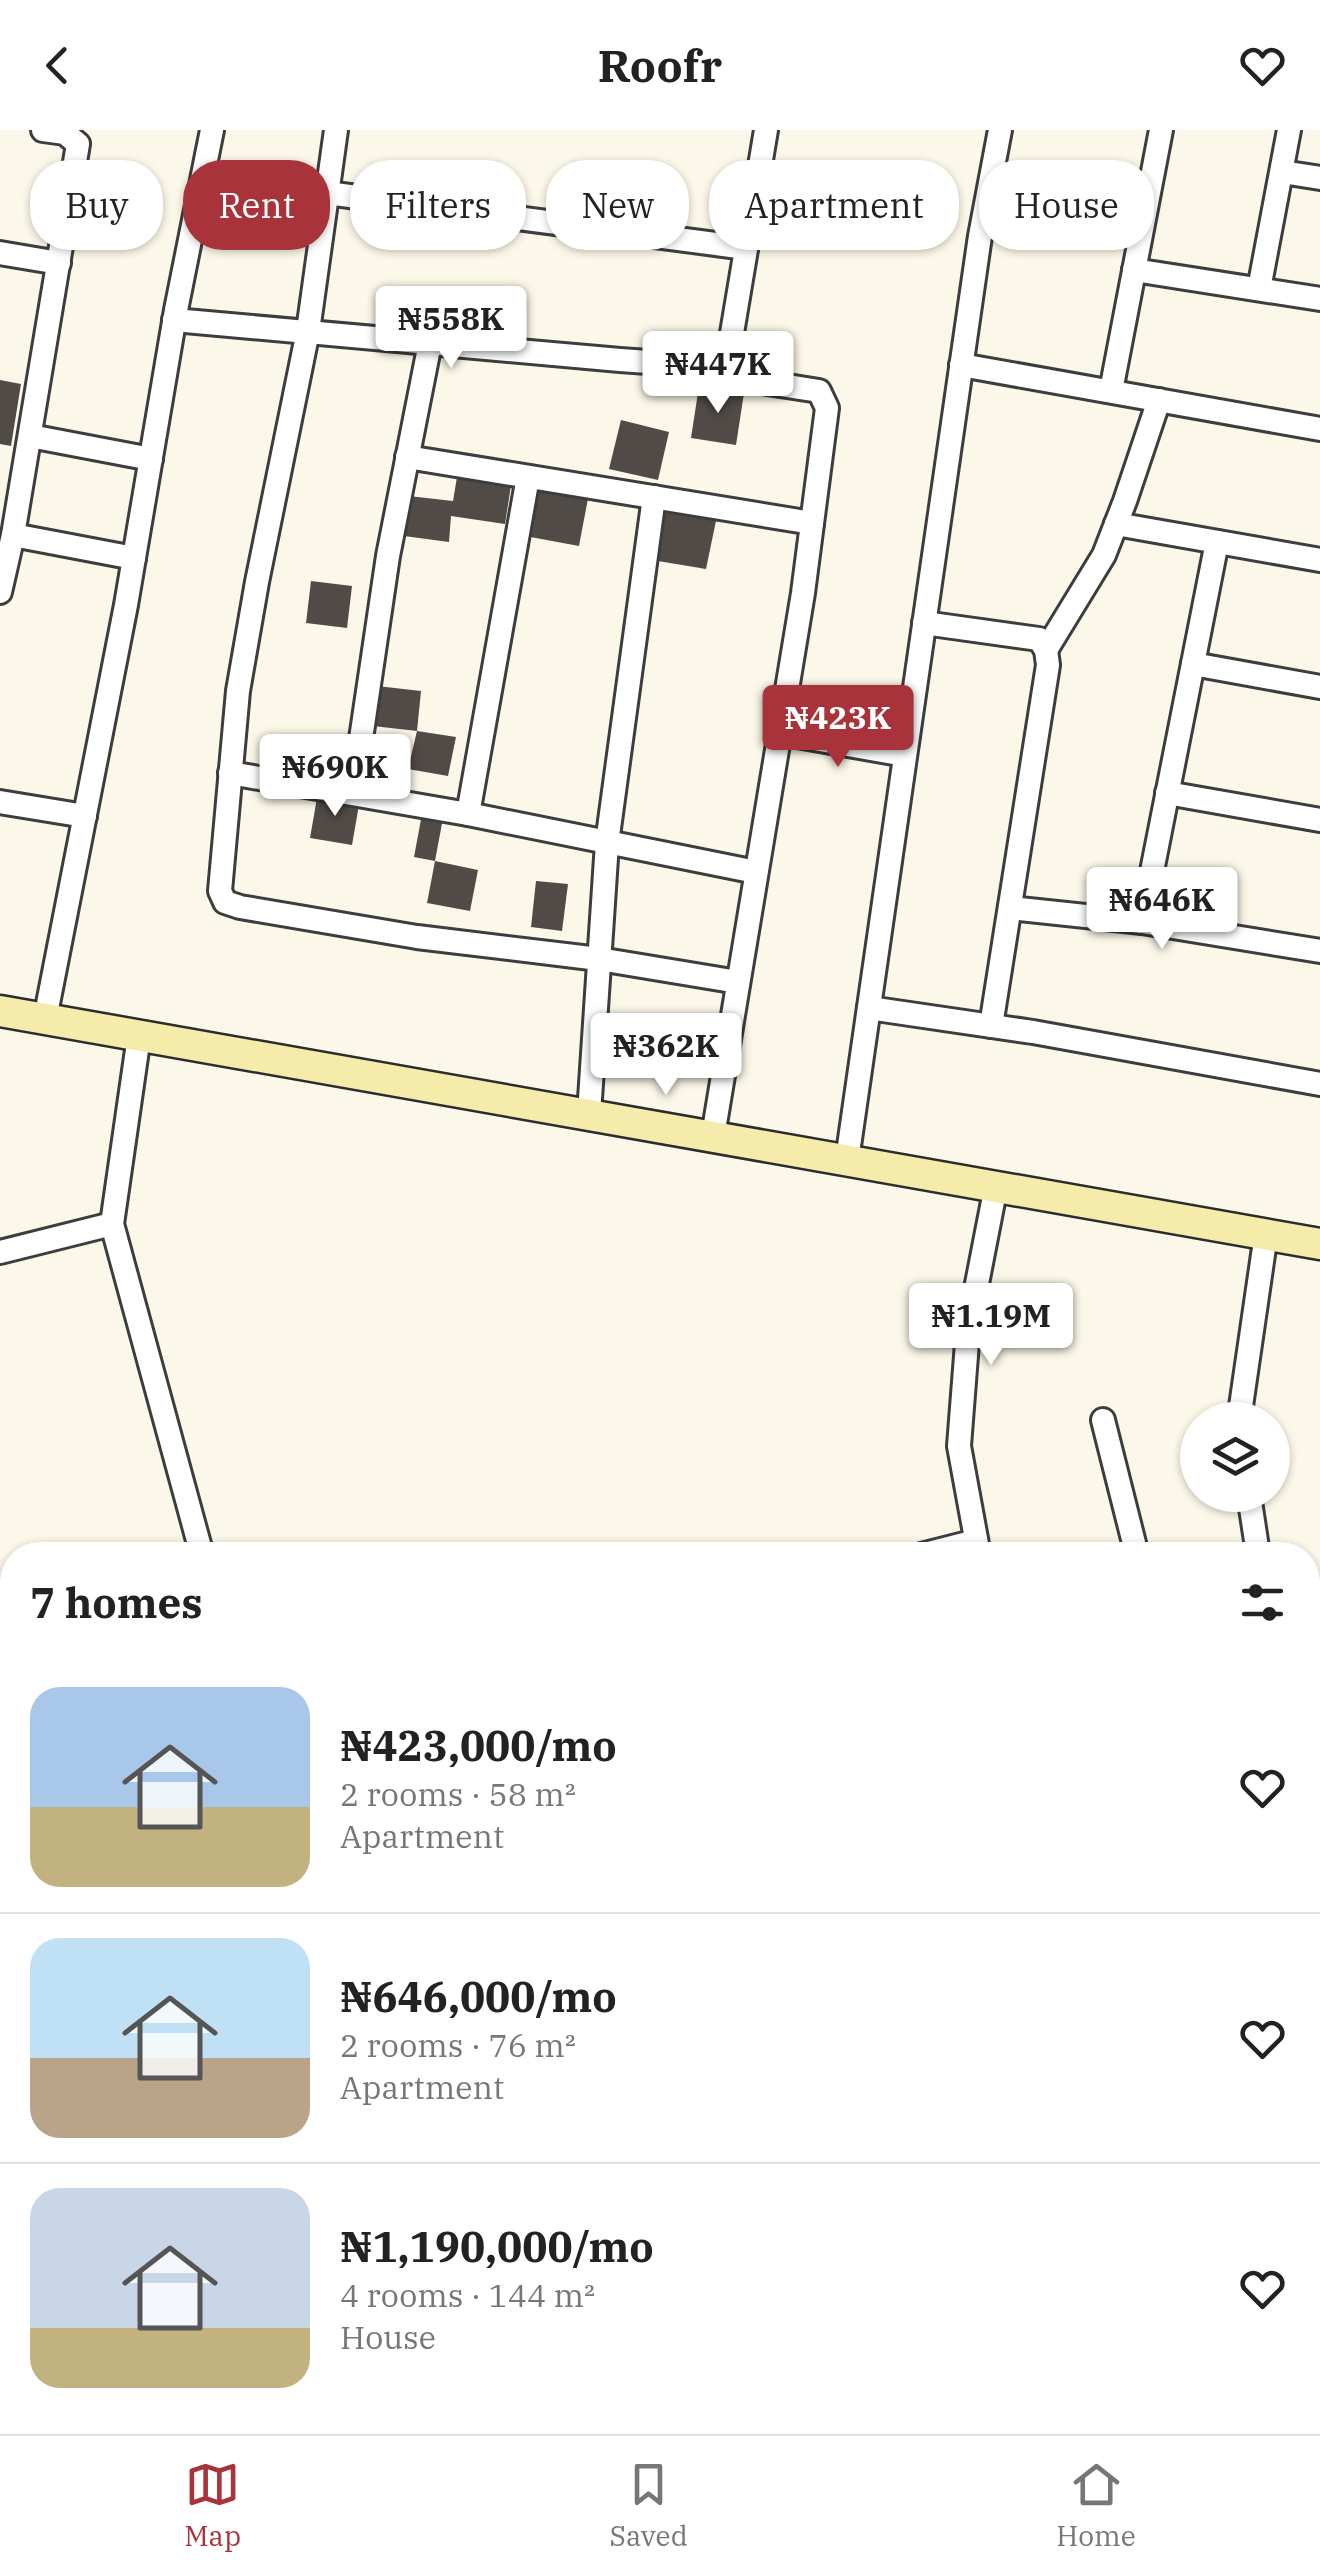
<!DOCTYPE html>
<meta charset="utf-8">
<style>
:root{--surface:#fff;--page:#f2f2f2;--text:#222;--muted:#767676;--line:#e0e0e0;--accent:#a8333b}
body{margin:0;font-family:"IBM Plex Serif",serif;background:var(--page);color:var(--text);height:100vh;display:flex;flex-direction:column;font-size:38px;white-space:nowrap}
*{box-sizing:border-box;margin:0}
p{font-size:32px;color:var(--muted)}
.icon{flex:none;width:55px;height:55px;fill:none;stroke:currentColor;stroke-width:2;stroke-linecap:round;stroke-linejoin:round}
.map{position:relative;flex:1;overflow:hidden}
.side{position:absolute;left:0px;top:1412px;width:1320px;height:892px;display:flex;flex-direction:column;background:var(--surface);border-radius:40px 40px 0 0;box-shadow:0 2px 8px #0004}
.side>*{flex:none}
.banner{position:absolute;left:30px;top:30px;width:1260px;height:90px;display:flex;gap:20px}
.buttons{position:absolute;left:1180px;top:1272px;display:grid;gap:20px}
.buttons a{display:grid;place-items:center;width:110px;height:110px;border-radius:50%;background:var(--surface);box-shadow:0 2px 8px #0004;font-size:50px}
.price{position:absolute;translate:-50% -85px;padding:0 22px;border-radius:10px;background:#fff;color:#222;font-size:32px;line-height:65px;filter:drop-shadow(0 2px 5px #0008)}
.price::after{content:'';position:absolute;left:50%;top:60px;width:30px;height:22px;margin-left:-15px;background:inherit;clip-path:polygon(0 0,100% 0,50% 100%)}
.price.active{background:var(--accent);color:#fff}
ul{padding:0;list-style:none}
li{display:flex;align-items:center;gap:30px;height:250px;padding:0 30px}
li+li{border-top:2px solid var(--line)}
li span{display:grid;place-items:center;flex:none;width:280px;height:200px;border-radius:30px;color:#555}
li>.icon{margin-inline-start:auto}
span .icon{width:120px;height:120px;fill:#fffc;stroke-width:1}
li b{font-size:42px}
h2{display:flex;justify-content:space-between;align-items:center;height:120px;padding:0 30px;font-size:42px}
.tag{padding:0 35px;border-radius:40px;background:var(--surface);box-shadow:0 2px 8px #0004;font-size:35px;line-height:90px}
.tag.active{background:var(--accent);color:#fff}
header{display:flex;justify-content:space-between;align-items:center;height:130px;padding:0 30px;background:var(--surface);font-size:45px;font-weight:700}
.tab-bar{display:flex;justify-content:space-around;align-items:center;height:140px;border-top:2px solid var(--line);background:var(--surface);font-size:28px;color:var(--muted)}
.tab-bar a{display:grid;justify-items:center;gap:5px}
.tab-bar .active{color:var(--accent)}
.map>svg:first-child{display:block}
.building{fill:#514b47}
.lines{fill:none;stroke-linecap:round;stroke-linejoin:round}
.street-casing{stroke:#3d3d3d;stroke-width:28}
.secondary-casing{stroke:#2c2c2c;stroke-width:35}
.street{stroke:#fff;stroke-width:22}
.secondary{stroke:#f5ebab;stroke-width:30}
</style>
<header><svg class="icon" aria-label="back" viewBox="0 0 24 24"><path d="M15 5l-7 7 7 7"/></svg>Roofr<svg class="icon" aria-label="heart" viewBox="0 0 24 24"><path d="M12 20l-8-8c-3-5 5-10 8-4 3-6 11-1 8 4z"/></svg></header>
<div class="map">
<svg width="1320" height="2304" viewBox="0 0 1320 2304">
<rect width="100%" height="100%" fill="#fcf8e9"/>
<!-- building -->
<g class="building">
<path d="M0,250l21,4 -10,62 -11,-2z"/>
<path d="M699,256l45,7 -8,52 -45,-7z"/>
<path d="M621,290l48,12 -11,48 -49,-11z"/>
<path d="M458,341l54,8 -7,45 -54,-8 -2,26 -45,-6 5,-40 44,5z"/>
<path d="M535,353l54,10 -10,53 -54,-10z"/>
<path d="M662,376l55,10 -11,53 -54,-9z"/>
<path d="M311,451l41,5 -5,42 -41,-5z"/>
<path d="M377,556l44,5 -4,40 39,6 -8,39 -40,-7 9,-38 -44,-5z"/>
<path d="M318,662l42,7 -8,46 -42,-7z"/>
<path d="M422,684l21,4 -8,43 43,9 -8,41 -43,-8 8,-42 -21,-4z"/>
<path d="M536,751l32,3 -6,47 -31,-4z"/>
<path d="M1308,1966l5,13 7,-2v13l-12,4z"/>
<path d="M7,1969l5,28v27l-12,2v-55z"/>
</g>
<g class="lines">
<!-- street casing -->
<g class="street-casing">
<g id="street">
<path d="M336,0l-28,201 -51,251 -19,109 -18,200 5,11 15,5 177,30 182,22 139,23"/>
<path d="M1282,42l38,6"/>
<path d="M327,63l419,55"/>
<path d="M0,123l59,10"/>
<path d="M1134,140l186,29"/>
<path d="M1259,159l30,-159"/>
<path d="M174,190l446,40 112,8"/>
<path d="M961,235l359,64"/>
<path d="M1111,261l50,-261"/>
<path d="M30,306l121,23"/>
<path d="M407,327l405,66"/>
<path d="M1116,394l204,36"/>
<path d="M13,405l121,23"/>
<path d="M0,462l13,-57 65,-391 -13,-11 -22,-3"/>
<path d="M924,493l115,16 7,11 2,15 -57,361"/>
<path d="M1046,520l58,-95 21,-54 34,-101"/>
<path d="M1193,534l127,23"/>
<path d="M780,603l125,22"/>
<path d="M230,643l238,41 288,58"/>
<path d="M353,663l35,-237 42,-213"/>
<path d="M1167,663l153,27"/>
<path d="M0,672l85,14"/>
<path d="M468,684l60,-337"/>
<path d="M1010,778l132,14 178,29"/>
<path d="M1142,792l75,-380"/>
<path d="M869,878l164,24 287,52"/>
<path d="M45,889l81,-414 50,-295 36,-180"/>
<path d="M139,906l-27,188 90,331"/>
<path d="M589,984l18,-271 47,-346"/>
<path d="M713,1006l90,-543 24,-185 -8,-17 -76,-12 -11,-11 -4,-11 38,-227"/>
<path d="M847,1030l133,-924 20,-106"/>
<path d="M0,1122l112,-28"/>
<path d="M1103,1290l34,135"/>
<path d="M1239,1290l27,-186"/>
<path d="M1249,1365l9,59"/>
<path d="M921,1425l55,-14"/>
<path d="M979,1425l-20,-109 9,-116 28,-144"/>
<path d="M0,1491l12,-3"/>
<path d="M1308,1537l12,-3"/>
<path d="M0,1556c16,33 9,53 6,86 -2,15 4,33 6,48"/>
<path d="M1308,1633l12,44"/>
<path d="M0,1745l12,-1"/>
<path d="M0,1875l12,-3"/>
<path d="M1308,1934l12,-3"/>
<path d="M1308,2096l12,47"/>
<path d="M0,2159l12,48"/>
<path d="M35,2292l3,12"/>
<path d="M290,2292l4,12"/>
<path d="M432,2292l3,12"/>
<path d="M1225,2292l3,12"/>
<path d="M860,2304l44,-12"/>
</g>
</g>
<!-- secondary casing -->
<g class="secondary-casing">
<path id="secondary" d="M0,881l1320,233"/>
</g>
<!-- street -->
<use href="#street" class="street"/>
<!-- secondary -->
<use href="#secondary" class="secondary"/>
</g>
</svg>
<div class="buttons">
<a><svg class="icon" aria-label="layers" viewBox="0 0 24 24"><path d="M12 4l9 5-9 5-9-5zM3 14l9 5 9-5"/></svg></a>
</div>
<b class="price" style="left:451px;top:241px">₦558K</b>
<b class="price" style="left:718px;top:286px">₦447K</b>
<b class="price active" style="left:838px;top:640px">₦423K</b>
<b class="price" style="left:335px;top:689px">₦690K</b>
<b class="price" style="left:1162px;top:822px">₦646K</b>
<b class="price" style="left:666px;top:968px">₦362K</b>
<b class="price" style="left:991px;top:1238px">₦1.19M</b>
<div class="banner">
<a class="tag">Buy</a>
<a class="tag active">Rent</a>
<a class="tag">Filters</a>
<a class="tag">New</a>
<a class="tag">Apartment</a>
<a class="tag">House</a>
</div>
<section class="side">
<h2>7 homes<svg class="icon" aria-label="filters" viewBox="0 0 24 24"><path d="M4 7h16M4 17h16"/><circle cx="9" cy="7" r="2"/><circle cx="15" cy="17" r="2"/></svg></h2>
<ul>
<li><span style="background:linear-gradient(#a9c7e8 60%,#c2b280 0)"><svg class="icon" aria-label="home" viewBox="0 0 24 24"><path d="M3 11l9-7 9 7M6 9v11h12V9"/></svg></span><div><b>₦423,000/mo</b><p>2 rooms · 58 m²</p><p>Apartment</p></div><svg class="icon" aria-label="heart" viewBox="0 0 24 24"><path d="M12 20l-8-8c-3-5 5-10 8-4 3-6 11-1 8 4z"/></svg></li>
<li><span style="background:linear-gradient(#bfe0f5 60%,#b9a48a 0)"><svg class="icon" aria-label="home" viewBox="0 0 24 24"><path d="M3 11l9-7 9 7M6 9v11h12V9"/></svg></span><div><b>₦646,000/mo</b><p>2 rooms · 76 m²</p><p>Apartment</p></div><svg class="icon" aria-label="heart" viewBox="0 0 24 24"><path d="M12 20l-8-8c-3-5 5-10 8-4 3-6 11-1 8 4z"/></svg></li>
<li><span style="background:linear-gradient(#c9d6e8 70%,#c2b280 0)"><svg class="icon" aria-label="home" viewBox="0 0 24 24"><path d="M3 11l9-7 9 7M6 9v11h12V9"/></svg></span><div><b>₦1,190,000/mo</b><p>4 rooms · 144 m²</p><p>House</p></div><svg class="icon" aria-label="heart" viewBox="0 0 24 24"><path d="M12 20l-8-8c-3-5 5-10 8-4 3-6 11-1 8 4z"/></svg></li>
</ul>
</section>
</div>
<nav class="tab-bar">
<a class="active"><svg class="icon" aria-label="map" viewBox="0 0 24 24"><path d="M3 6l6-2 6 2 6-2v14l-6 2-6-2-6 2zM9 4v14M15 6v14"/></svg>Map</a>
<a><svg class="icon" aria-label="saved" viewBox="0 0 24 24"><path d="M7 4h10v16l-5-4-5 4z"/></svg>Saved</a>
<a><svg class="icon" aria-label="home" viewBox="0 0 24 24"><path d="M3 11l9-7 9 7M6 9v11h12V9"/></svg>Home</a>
</nav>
